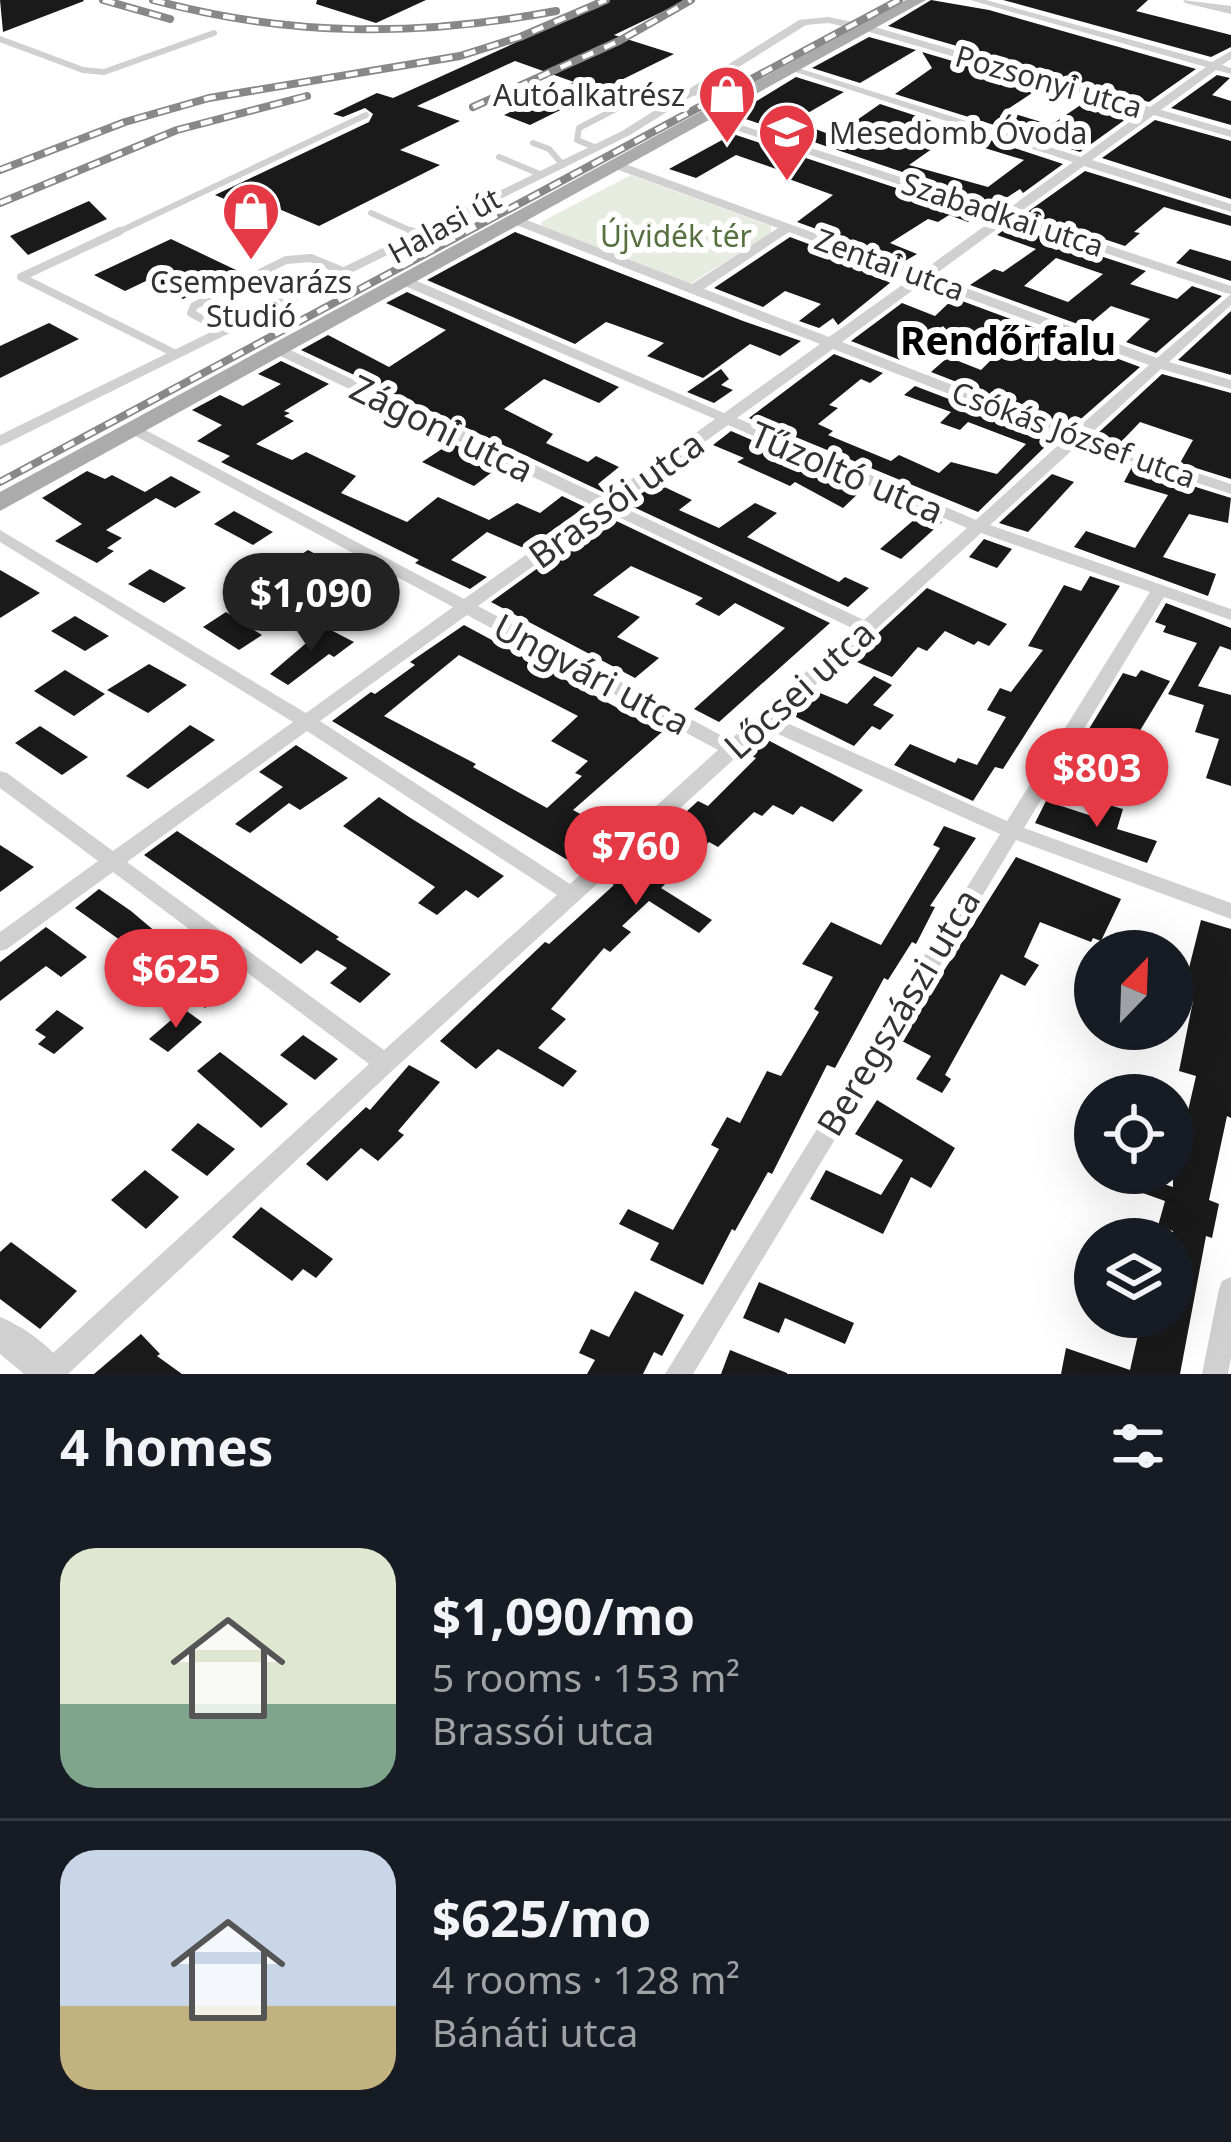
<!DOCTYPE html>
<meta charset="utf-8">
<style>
:root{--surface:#171b24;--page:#242831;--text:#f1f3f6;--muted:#9ea1a6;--line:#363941;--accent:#e63946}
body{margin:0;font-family:"Noto Sans",sans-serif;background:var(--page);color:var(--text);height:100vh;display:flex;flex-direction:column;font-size:45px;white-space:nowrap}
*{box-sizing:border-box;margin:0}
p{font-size:39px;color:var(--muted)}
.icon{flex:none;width:66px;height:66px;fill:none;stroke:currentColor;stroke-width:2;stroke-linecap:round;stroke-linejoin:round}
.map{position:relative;height:1374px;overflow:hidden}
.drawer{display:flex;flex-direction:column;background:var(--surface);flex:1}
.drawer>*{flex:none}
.needle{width:78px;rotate:23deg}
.controls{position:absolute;left:1074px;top:930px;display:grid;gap:24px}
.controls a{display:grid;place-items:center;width:120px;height:120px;border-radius:50%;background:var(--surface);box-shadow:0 12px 48px #0002;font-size:60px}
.price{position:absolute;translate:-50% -102px;padding:0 27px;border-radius:42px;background:var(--accent);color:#fff;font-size:39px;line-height:78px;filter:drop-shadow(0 3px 6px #0008)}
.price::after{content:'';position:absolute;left:50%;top:72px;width:36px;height:27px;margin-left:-18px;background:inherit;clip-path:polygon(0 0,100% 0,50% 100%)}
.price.active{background:#222;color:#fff}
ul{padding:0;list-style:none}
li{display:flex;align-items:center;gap:36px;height:300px;padding:0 60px}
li+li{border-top:3px solid var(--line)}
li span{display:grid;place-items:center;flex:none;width:336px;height:240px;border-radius:36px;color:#555}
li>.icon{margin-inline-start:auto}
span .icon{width:144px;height:144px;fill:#fffc;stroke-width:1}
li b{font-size:51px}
h2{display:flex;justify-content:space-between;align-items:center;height:144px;padding:0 60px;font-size:51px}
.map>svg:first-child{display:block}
.green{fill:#e6ecdf}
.building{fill:#1a1a1a;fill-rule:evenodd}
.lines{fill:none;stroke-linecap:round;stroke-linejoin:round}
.service-far1{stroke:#d0d0d0;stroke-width:6}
.service{stroke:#d0d0d0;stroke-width:8}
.minor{fill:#d0d0d0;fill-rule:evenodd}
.tertiary{fill:#d0d0d0;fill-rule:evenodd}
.primary{fill:#ababab;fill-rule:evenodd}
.rail-casing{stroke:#888;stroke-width:8}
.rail{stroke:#fff;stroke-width:4.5;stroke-dasharray:12;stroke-linecap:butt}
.labels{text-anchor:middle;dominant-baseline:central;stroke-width:12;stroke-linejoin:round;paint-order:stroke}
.far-street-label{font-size:30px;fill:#333;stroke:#fff}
.far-poi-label{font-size:30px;fill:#333;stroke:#fff;text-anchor:end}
.far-park-label{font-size:30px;fill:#56703f;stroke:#fff}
.street-label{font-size:36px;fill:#333;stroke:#fff}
.far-district-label{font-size:39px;font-weight:bold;fill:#000;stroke:#fff}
</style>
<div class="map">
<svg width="1231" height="1374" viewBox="0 0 1231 1374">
<rect width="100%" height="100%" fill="#fff"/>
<!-- green -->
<path class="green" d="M631,175l140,51v7l-83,52 -146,-59 -1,-4z"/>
<!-- building -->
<g class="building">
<path d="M0,0h83l1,1 -81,31z"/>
<path d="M317,0h109l-50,23 -60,-19z"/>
<path d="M610,0h77l-73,35 60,19 -144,71 -26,-10 70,-33 -59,-21 -98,45 43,15 -60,29 40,15 -121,61 -40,-17 -15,7 -49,-21 154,-73 4,-8 -8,-6 -22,9 -10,-3 44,-21 16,5z"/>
<path d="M931,0l58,10 207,59 -47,33 -261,-76z"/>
<path d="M1003,0h145l-12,11 95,24v12l-20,10z"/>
<path d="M869,37l47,13 -56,33 -48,-15z"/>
<path d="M922,52l119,35 -36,24 46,14 37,-25 45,14 -53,38 -185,-58 37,-26z"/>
<path d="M1217,75l13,3 -18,17 19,6v24l-60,-17z"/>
<path d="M796,77l48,15 -50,29 40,15 46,-32 183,60 -40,29 -3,-4 -23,15 -263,-89zM949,137l75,23 -36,27 -79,-22z"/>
<path d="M1155,120l76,21v58l-129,-41z"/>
<path d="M733,134l245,81 -10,7 -19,-7 -11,7 -10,-3 -38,24 27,11 -12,7 -108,-39 36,-27 -47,-17 4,-2 -11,-6 -43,-15 -40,23 -27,-9z"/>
<path d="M1085,171l146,45v10l-67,-19 -30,25 6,1 -15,13 -99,-33z"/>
<path d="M89,201l18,18 -79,36 -18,-19z"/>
<path d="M1009,226l137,45 -16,13 47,15 15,-13 30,10 -66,57 -30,-11 24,-23 -39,-13 -25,21 -116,-42 24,-16 9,3 33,-23 -39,-14zM1056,258l47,16 -35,28 -44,-16z"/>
<path d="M515,232l228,89 58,20 -21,15 -30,-12 -47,34 -56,-22 17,-13 -52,-19 -6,-2 -31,22 -148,-64z"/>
<path d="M790,237l96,36 10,5 -58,47 -5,-7 -14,10 -20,-7 22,-17 -36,-13 -22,16 -49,-19z"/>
<path d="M171,239l67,32 -55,28 -37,-18 -21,10 -31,-16z"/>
<path d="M1190,249l41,12v20l-55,-18z"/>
<path d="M407,292l212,95 -20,16 -55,-24 -40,30 49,25 -7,9 42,19 8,-6 23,11 -21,17 7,9 -304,-143 27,-15 61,32 57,-37 -60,-27z"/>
<path d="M954,298l116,43 70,26 -66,58h-6l-137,-53 17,-15 33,13 27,-27 -48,-16 -10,7 -7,-8 -43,34 -49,-19 51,-38 33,13z"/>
<path d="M1231,311v64l-53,-15z"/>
<path d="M49,323l30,16 -79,39v-32z"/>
<path d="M834,354l49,19 -13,10 -9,-4 -32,26 9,3 -20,16 15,7 -5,4 63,26 8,-6 40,18 12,-11 46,12 29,-30 -58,-22 -8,8 -20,-7 11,-11 -47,-17 11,-9 138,53 -75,73 -229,-94z"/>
<path d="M281,361l48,23 -45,27 6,2 -6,3 10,5 -38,23 36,16 14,-8 50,24 -15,17 66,29 31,-25 51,23 28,-17 23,10 22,-17 23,11 -59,42 -39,-17 -36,28 36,17 -17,12 -55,-26 4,-3 -198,-98 9,-6 -33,-15 25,-16 -30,-15 28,-15 23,11 38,-22 -23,-10z"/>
<path d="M721,369l8,10 -8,6 12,5 -19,13 -27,-11z"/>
<path d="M1162,374l69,19v86l-51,-16 13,-23 -53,-18 -19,20 -24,-8z"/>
<path d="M731,431l133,57 -21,20 -48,-26 -5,4 -53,-24 7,-4 -31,-13z"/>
<path d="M451,443l49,23 -26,20 -52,-24z"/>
<path d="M1132,467l99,31 -3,25 -39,-9 -26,43 53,17 -8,22 -134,-49 12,-16 49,17 33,-53 -44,-13z"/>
<path d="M87,471l18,8 7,-4 33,17 26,-16 30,16 -26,16 -19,-10 -50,32 16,8 -15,10 7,3 -17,12 -42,-22 27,-17 -40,-26z"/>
<path d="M1052,474l22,8 -46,50 -29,-9z"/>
<path d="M656,483l36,17 -13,10 40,18 36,-25 22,10 -30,24 92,45 6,-5 24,11 -21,19 -221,-103z"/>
<path d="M234,511l39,21 -20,13 -39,-21z"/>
<path d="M922,513l20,9 -41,37 -21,-10z"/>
<path d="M608,517l222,106 -111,99 -25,-13 91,-81 -50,-25 -16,13 -24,-12 8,-6 -72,-32 -38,29 47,22 -23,20 42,21 -24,20 -144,-76z"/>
<path d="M984,539l28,10 -15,19 -28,-11z"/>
<path d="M308,550l44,24 -21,15 -44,-25z"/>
<path d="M150,569l36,19 -22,15 -36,-19z"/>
<path d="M0,570l40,23 -40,25z"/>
<path d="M1090,576l30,10 -117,183 -8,-2 -22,34 -79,-36 16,-21 45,19 3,-5 19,7 29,-48 -19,-7 13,-22 11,4 32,-42 -15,-4 36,-61 17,6z"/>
<path d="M927,588l80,36 -18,22 -11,-5 -4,4 -29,-14 -18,20 -9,-4 -26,30 -42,-18z"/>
<path d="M1166,603l65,25v22l-11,-4 -22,40 33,9v91l-25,-8 13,-39 -24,-7 9,-27 -36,-11 29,-51 -34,-11 3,-6 -11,-4z"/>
<path d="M226,612l36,23 -23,15 -36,-23z"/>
<path d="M75,616l34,20 -24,15 -34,-20z"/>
<path d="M464,625l198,107 -89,78 33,18 -35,34 -239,-141 39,-29 4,2 40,-29 -5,-3zM459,655l119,61 -27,25 37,20 -13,12 7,3 -35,32 -74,-41 3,-3 -92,-48z"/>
<path d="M325,627l29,15 -20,15 -5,-3 -41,31 -18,-11z"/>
<path d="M149,664l38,21 -39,28 -41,-23z"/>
<path d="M65,670l40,24 -31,22 -40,-25z"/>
<path d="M1141,670l29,11 -49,81 -43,-15 45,-74 13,4z"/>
<path d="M874,676l18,9 -19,20 21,10 -14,15 -8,-4 -18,20 -62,-31 23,-24 32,13z"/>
<path d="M190,725l25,15 -67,49 -22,-13z"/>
<path d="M40,726l48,31 -26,18 -47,-32z"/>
<path d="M764,738l99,52 -30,32 -32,-16 -8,9 -20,-10 -11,11 -8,-4 -36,35 -9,-5 -48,46 51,32 -13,13 -50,-32 -27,25 9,6 -21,20 -6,-4 -53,61 15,10 -28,29 39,23 -14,16 -65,-38 -22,20 -36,-28 105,-99 4,2 65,-59 -5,-3 89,-81 10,5 48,-48 -9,-4z"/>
<path d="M296,745l52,33 -48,32 -11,-7 -39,30 -15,-9 48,-37 -24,-15z"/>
<path d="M379,797l30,20 95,59 -26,22 -12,-8 -29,25 -19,-12 17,-16 -92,-61z"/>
<path d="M1046,801l52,17 4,-15 21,6 -6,20 40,12 -10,22 -112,-40z"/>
<path d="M944,826l32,12 -46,68 5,1 -19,37 -4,-2 -24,38 -4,-2 -49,90 -8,-3 -55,109 -4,-2 -33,59 -3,-2 -29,56 -53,-25 9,-17 -40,-19 9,-15 45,21 46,-81 -8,-4 16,-28 13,6 27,-52 14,5 38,-64 -5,-3 19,-32 -31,-13 29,-42 50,23 59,-97 -7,-3z"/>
<path d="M177,831l162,106 -3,2 55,35 -31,29 -30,-20 17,-15 -30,-18 -16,14 -157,-109z"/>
<path d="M0,845l34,22 -34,25z"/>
<path d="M1016,857l105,42 -20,42 -8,-3 -2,4 -51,-20 -16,35 15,8 -14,21 -24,-12 -56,101 6,4 -9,14 -26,-14 15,-23 -31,-16z"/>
<path d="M99,889l32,22 26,22 -23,17 -59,-42z"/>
<path d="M1201,920l30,9v189l-4,-2 -18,84 10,4 -7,34 -6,-2 -26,138h-119l5,-26 64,22 12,-53h31v-86l-15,-5 7,-25 -39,-14 4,-14 43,14v-63l11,4 12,-52 -17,-5 14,-70 -1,-11 -8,-2z"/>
<path d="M46,927l41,30 -26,20 -15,-11 -46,35v-39z"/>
<path d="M208,965l26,19 -29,24 -26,-19z"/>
<path d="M184,1009l18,13 -34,30 -19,-13z"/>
<path d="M57,1010l27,18 -30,26 -16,-10 8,-7 -11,-7z"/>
<path d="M303,1035l35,24 -23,21 -35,-25z"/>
<path d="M220,1052l68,52 -27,24 -64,-57z"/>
<path d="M409,1065l31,17 -42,49 6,4 -26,26 -17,-13 -34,33 -21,-17 60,-57 4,3z"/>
<path d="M877,1100l78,48 -24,40 -20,-11 -28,57 -73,-35 16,-29 55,25 22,-35 -48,-26z"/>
<path d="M198,1123l37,26 -28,27 -36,-26z"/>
<path d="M145,1170l34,27 -33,32 -35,-29z"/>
<path d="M261,1207l72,52 -17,19 -13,-9 -11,12 -60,-44z"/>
<path d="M11,1242l66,49 -37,38 -40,-30v-47z"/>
<path d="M759,1282l95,41 -9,21 -60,-26 -6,15 -36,-15z"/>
<path d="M635,1291l49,24 -22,41 -8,-4 -11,22h-56l8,-14 -16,-7 12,-24 18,8z"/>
<path d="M141,1334l19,20 -3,2 25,18h-88z"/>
<path d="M730,1350l57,23v1h-66z"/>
</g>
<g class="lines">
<!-- service-far1 -->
<g class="service-far1">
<path d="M0,39l83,31 21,2 110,-39"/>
<path d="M533,143l16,6 14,16"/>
<path d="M597,148l-20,-8 2,-12 75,-39 40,4"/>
<path d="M499,157l43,18"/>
<path d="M371,213l47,21"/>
<path d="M114,234l252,-119"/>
</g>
<!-- service -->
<g class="service">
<path d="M120,231l-99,46 155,77"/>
<path d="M411,231l10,4"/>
<path d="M225,331l-34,-18 3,-7 92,-46 25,-2 34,14"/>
</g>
<!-- minor -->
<g class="minor">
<path d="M970,0h16l226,62 19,-11v8l-9,6 9,3v6l-15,-4 -55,40 70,20v7l-77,-22 -62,45 139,44v8l-147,-46 -68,49 215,71v19l-62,57 62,18v9l-70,-20 -74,68 144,47v10l-152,-50 -89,81 241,84v11l-67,-23 -140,231 207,75v16l-215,-79 -323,534h-28l335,-540 -233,-105 -374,341 -325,304h-31l4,-10 328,-300 -256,-192 -106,77 -7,2v-19l98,-71 -98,-73v-17l7,2 106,78 180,-129 -293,-180v-12l306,183 147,-106 -325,-175v-6h10l326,173 130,-93 -320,-153v-6h10l321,151 110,-79 -315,-135v-6h10l314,135 96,-69 -309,-121v-6h8l173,67 86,-56 -165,-60v-6l4,-1 304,111 76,-55 -295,-98v-4h8l295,96 68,-49 -287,-93 9,-2 286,90 62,-45 -277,-81 -38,-8 -22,2 -176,110 -625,309 -5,2v-11l622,-304 177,-111 29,-3 40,8 282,82 56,-40zM1008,221l218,72 5,1 -74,64 -224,-82zM789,232l123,46 -83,59 -125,-48zM924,282l225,83 -76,67 -231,-90zM833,349l232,90 -89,81 -239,-102zM728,425l239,103 -103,92 -246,-115zM608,512l246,117 -124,111 -252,-134zM981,533l169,59 -143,229 -229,-102zM467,615l251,135 -148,134 -250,-163zM307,731l250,164 -173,155 -257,-188z"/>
<path d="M1231,1277v80l-3,17h-26l17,-85 3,-8z"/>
</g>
<!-- tertiary -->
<g class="tertiary">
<path d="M1183,0l48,6v8l-46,-11z"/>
<path d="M0,1317c23,9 59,34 68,57h-44l-24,-20z"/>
</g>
<!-- primary -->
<path class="primary" d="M906,0h20l-926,511v-19z"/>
<!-- rail casing -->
<g class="rail-casing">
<g id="rail">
<path d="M103,0l67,19"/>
<path d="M153,0c135,37 266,37 403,11"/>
<path d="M473,107l146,-66 72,-41"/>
<path d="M0,170l125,-48 84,-24 251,-42 60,-19 86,-37"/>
<path d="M0,203l177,-73 130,-34"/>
<path d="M0,482l899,-482"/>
</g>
</g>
<!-- rail -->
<use href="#rail" class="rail"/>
</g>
<!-- icons -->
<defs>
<g id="shop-pin" transform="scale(3)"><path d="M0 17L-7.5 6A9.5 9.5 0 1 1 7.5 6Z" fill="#e63946" stroke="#fff"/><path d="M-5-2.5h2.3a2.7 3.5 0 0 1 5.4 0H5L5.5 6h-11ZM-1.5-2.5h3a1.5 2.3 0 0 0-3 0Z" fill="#fff"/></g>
<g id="school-pin" transform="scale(3)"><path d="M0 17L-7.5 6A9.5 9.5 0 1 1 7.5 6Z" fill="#e63946" stroke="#fff"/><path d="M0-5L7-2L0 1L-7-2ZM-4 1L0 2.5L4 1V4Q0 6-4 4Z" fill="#fff"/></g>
</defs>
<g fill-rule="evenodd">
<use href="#shop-pin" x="727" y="94"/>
<use href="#school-pin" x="787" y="132"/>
<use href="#shop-pin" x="251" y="211"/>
</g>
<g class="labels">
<!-- far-street labels -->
<g class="far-street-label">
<text transform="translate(1049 81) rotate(16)">Pozsonyi utca</text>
<text transform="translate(1003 214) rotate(18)">Szabadkai utca</text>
<text transform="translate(444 225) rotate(-29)">Halasi út</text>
<text transform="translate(890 264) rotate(20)">Zentai utca</text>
<text transform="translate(1074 434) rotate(20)">Csókás József utca</text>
</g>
<!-- far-poi labels -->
<g class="far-poi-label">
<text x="685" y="94">Autóalkatrész</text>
<text x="829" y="132" text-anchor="start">Mesedomb Óvoda</text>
<text x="251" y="281" text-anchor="middle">Csempevarázs<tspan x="251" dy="34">Studió</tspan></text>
</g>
<!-- far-park labels -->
<g class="far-park-label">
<text x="676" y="235">Újvidék tér</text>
</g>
<!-- street labels -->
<g class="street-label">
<text transform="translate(442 428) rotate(26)">Zágoni utca</text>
<text transform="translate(847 472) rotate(23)">Tűzoltó utca</text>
<text transform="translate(616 499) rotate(-36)">Brassói utca</text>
<text transform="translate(592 674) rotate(28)">Ungvári utca</text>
<text transform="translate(799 689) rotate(-42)">Lőcsei utca</text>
<text transform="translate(898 1012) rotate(-59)">Beregszászi utca</text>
</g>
<!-- far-district labels -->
<g class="far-district-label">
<text x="1008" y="339">Rendőrfalu</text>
</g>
</g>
</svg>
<div class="controls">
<a><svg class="needle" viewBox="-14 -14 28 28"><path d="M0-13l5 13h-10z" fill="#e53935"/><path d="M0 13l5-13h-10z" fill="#9ea1a6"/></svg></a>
<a><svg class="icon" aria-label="locate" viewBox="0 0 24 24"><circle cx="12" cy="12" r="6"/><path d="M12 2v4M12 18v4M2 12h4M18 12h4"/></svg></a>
<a><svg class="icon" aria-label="layers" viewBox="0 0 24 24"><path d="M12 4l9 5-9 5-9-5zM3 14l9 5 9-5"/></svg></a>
</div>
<b class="price active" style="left:311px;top:655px">$1,090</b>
<b class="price" style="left:1097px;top:830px">$803</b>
<b class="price" style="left:636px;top:908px">$760</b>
<b class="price" style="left:176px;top:1031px">$625</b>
</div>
<section class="drawer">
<h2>4 homes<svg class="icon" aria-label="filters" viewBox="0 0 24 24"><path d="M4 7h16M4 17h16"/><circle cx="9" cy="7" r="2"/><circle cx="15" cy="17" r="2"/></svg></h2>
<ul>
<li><span style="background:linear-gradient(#dfe7d0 65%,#7fa58c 0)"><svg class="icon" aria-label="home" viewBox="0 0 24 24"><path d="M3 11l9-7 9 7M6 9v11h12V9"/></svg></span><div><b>$1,090/mo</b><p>5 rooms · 153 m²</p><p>Brassói utca</p></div></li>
<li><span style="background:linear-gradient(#c9d6e8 65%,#c2b280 0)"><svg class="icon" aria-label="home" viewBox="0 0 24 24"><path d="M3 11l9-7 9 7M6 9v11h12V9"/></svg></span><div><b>$625/mo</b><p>4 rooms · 128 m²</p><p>Bánáti utca</p></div></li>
</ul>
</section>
